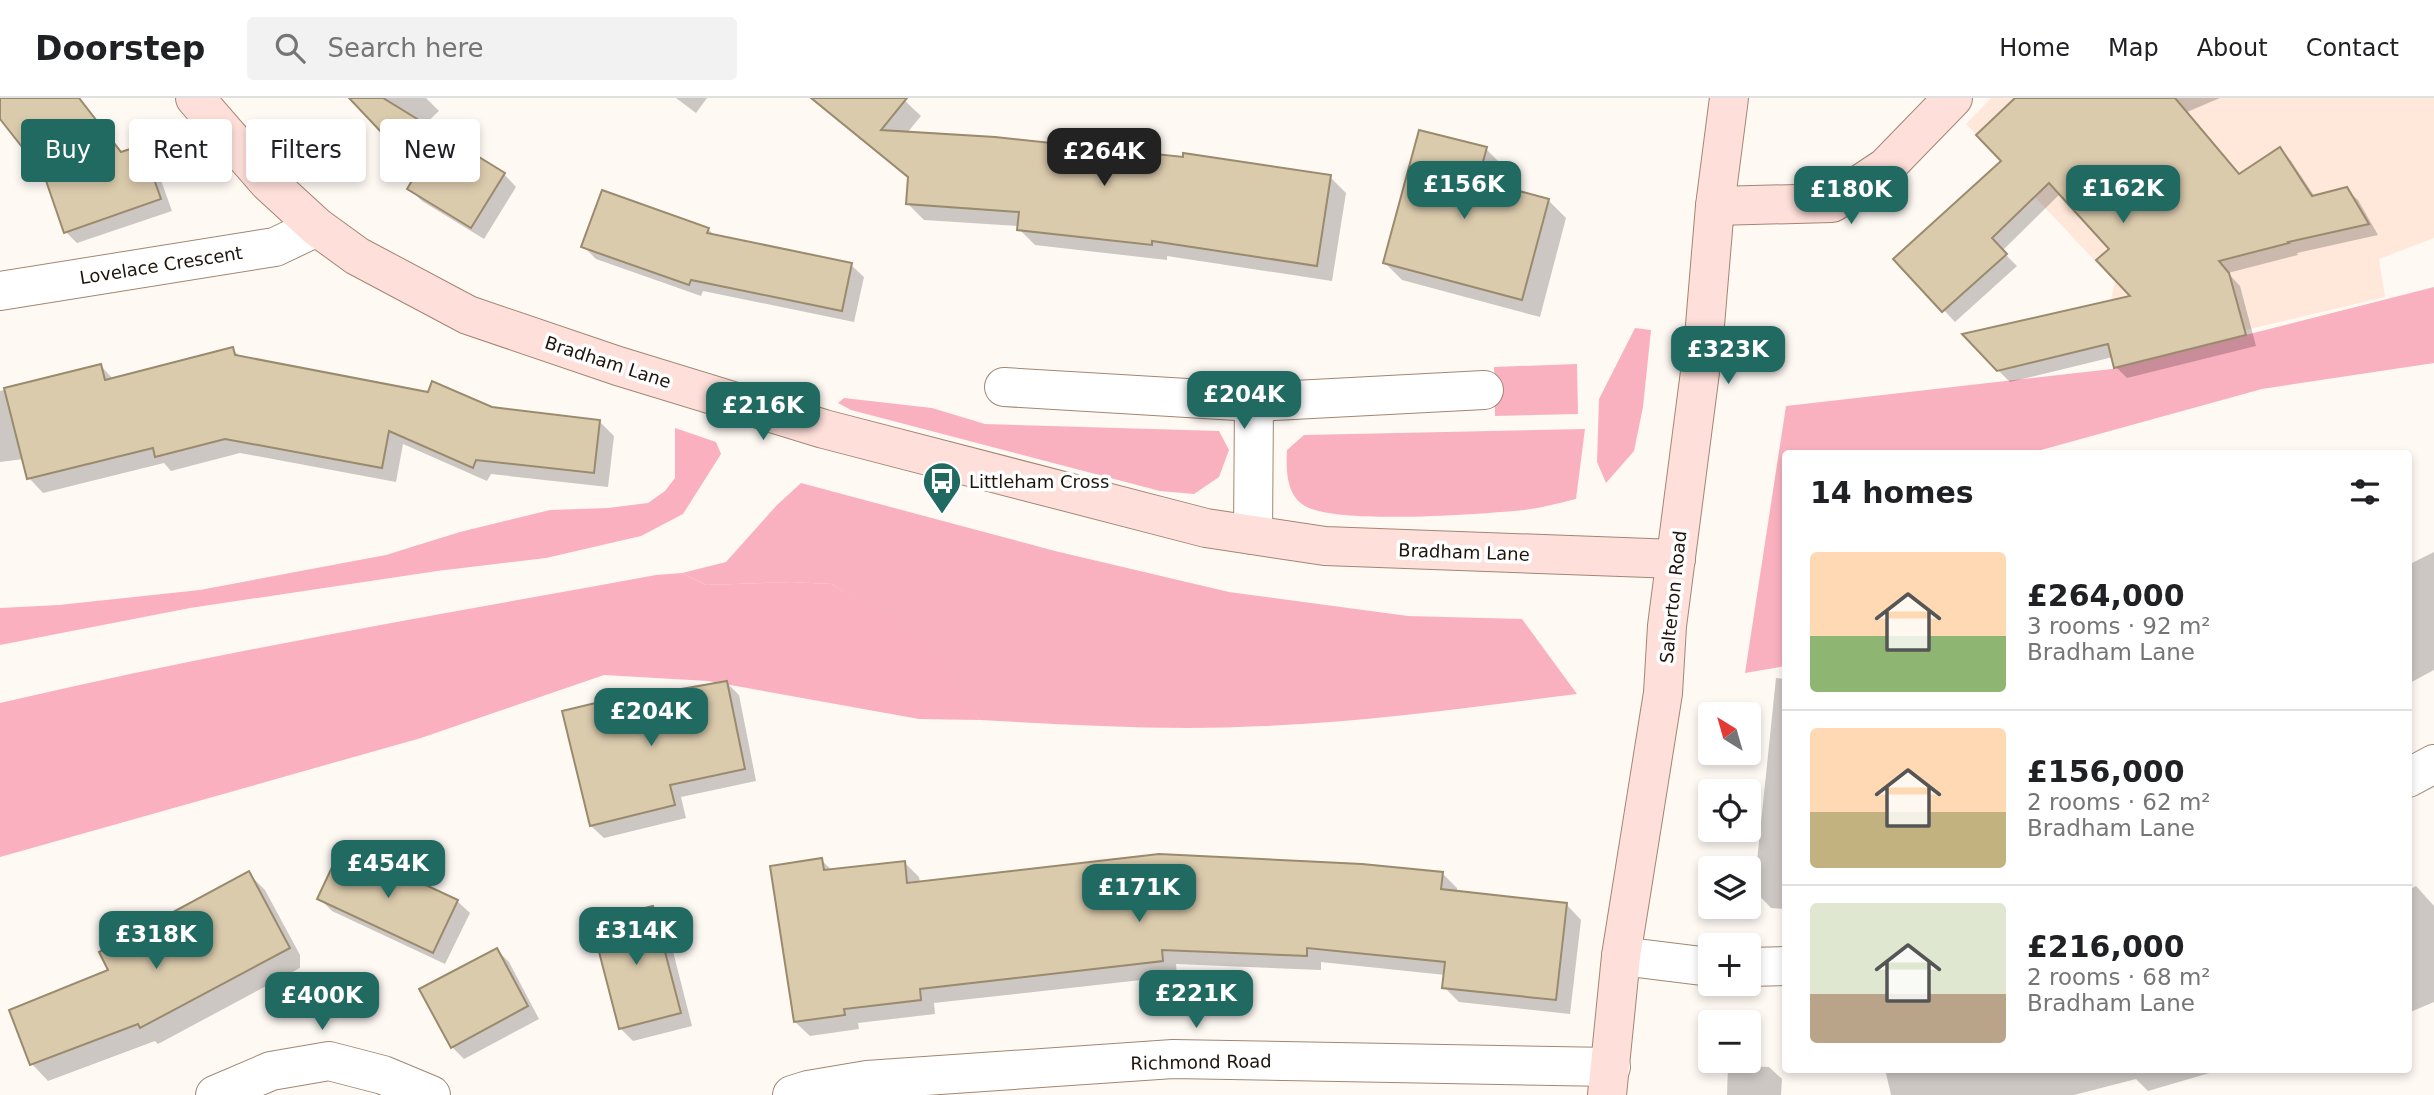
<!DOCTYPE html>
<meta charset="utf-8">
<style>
:root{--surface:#fff;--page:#f2f2f2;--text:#202124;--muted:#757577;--line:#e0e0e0;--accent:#206a62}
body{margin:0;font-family:"DejaVu Sans",sans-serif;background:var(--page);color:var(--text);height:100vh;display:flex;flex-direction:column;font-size:26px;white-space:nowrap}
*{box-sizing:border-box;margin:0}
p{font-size:23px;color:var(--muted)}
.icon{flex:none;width:38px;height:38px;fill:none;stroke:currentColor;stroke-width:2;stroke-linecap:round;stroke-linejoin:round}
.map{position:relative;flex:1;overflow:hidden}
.side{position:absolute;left:1782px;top:352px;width:630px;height:623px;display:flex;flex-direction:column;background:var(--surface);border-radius:7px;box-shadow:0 4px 10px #0003}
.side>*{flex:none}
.top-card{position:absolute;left:21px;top:21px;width:665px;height:63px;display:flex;gap:14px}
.needle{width:46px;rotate:323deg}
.fabs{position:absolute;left:1698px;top:604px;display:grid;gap:14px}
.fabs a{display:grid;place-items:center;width:63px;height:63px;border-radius:7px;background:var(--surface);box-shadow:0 4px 10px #0003;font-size:35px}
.price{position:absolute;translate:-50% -60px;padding:0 16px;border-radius:14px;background:var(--accent);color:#fff;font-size:23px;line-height:46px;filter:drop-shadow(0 2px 4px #0008)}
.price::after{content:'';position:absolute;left:50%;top:42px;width:21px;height:16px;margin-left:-10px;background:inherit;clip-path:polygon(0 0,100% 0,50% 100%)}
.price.active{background:#222;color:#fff}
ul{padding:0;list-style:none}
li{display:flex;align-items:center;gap:21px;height:175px;padding:0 28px}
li+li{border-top:2px solid var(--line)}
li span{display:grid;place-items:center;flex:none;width:196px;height:140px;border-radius:7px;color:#555}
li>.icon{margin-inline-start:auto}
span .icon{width:84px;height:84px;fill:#fffc;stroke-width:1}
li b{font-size:30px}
h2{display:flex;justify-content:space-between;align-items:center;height:84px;padding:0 28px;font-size:30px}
.chip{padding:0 24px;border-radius:7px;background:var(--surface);box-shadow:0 4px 10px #0003;font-size:24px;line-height:63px}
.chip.active{background:var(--accent);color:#fff}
header{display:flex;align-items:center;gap:42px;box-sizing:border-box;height:98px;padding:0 35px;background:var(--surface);border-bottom:2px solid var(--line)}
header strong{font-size:33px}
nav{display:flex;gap:38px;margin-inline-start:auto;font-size:24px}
.search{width:490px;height:63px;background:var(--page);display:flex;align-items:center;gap:18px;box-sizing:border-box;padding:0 24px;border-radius:7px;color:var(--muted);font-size:26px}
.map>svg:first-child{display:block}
.built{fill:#ffe8d9}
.green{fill:#fab1bf}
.forest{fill:#fab0be}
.shadow{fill:#0003}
.building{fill:#dbcbad;stroke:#9a8a6e;stroke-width:2}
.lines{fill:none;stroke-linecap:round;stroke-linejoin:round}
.street-casing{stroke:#a18672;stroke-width:40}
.secondary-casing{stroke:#a18672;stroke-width:40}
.street{stroke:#fff;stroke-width:38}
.secondary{stroke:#fedfd9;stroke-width:38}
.labels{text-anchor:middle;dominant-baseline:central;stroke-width:7;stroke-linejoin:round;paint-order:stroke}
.street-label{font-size:18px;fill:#1e140c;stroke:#fff}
.poi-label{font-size:18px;fill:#1e140c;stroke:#fff;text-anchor:start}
</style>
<header>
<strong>Doorstep</strong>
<div class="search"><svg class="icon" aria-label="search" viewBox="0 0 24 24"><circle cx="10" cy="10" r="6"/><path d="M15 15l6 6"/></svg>Search here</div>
<nav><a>Home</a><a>Map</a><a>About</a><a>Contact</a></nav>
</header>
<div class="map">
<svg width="2434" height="997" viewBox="0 0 2434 997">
<rect width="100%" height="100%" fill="#fff9f4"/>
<!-- built -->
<path class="built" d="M1991,0h443v140l-55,21 6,38 -271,64 -10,-32 11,-47 -149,-158z"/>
<!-- green -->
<g class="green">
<path d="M2434,189v76l-172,26 -232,64h-245v213l-40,7 41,-267 326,-37z"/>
<path d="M1635,230l16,2 -8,77 -9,44 -28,32 -9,-21 2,-63z"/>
<path d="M1577,266l1,50 -83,2 -1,-49z"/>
<path d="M844,300l88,10 53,16 234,7 10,19 -10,27 -25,17 -34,-3 -309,-81 -13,-7z"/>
<path d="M1585,331l-9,70c-17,4 -35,9 -52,11 -40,4 -195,16 -222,-6 -16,-12 -16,-36 -15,-54l17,-15z"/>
<path d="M801,385l254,68 174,41 179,24 114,3 55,75c-105,13 -209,28 -314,32 -94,5 -189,-1 -283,-6l-28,-36 -76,-71 -44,-29 -42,-2 -84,3 -24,-12 44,-11 51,-57z"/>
</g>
<!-- forest -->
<g class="forest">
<path d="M675,330l41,14 5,12 -38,60 -42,22 -95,22 -109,13 -247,37 -190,37v-37l59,-3 141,-15 186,-35 74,-23 90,-22 58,-2 40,-5 17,-12 10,-13z"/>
<path d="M682,475l24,12 84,-3 42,2 93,59 55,77 -61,-1 -211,-38 -104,-6 -183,63 -421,119v-154c217,-51 437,-88 656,-128z"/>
</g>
<!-- shadow -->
<g class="shadow">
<path d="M0,0h80l43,55 19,-6 11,11 19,53 -95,32 -11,-11 -21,-58 -45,-58z"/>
<path d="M351,0h75l13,13 -15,14 80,49 12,13 -32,52 -62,-38 -12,-12 11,-18z"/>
<path d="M676,0h31l-11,15z"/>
<path d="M810,0h92l19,18 -14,17 423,44 16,16 -14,88 -165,-25v4l-132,-15 -16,-16v-3l-95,-6 -16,-16 1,-25z"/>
<path d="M2018,0h202l-33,14 53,64 40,-27 11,12 24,36 31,-8 12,11 20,35 -81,18 1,2 -70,18 12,13 16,60 -129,32 -11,-11 -3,-10 -103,25 -12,-12 136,-73 -22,-48 -51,-56 -59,58 15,15 -62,56 -59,-63 108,-98z"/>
<path d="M1486,51l18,18 -6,20 50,13 18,18 -26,99 -138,-37 -17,-17z"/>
<path d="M708,131l8,8 135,28 13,12 -10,45 -151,-31 -2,5 -105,-37 -13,-13z"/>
<path d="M232,251l10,9 250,51 107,12 15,15 -6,51 -117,-13 -4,7 -84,-37 -7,38 -156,-29 -69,18 -7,-8 -121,30 -14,-15 -5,-19 -24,3v-71l101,-25 13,14z"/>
<path d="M2434,454v118l-26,14v-119z"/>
<path d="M1776,580l9,1v230l-14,-1 -17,-18z"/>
<path d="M727,585l12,12 17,86 -75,16 5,21 -82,20 -13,-12 55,-133 4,4z"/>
<path d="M821,762l12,11 71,-9 15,15 1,6 522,-10 15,15v4l110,13 14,15 -11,94 -111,-12 -15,-15 1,-12 -124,-13v8l-145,-6 1,12 -243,27 1,11 -77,9 1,6 -49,7 -15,-14z"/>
<path d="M248,775l17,17 35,65v13l-142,76 -3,-3 -107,40 -16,-17 79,-93z"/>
<path d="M2416,788l18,20v96l-26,11v-123z"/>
<path d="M319,800l138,3 13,12 -25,51 -113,-53z"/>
<path d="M653,810l12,12 27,106 -59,15 -13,-13z"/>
<path d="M497,852l12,12 30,57 -75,40 -12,-12z"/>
<path d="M1728,967l41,2 13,12 -1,16h-54z"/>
<path d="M1885,971h338l-75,22 -12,-12 -62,16h-183z"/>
</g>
<!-- building -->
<g class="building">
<path d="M0,0h79l42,54 21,-7 19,54 -97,34 -20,-58 -44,-56z"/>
<path d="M349,0h34l122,75 -34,55 -64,-39 11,-18z"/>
<path d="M811,0h96l-26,32 114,7 188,20v-4l148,22 -14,91 -165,-25v4l-135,-15 2,-18 -113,-8 2,-27z"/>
<path d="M2015,0h160l64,76 41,-27 32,49 35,-9 22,37 -81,18 1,1 -70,18 10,12 17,62 -132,33 -6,-24 -111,27 -35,-37 168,-38 -34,-36 13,-11 -60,-66 -57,55 15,16 -65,58 -49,-53 108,-98 -25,-26z"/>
<path d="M1419,32l68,17 -9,33 71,19 -27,101 -139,-37z"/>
<path d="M602,92l107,38 -2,5 145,30 -10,48 -151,-31 -2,5 -108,-38z"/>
<path d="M233,249l2,8 193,37 4,-11 60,26 108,13 -6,53 -118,-13 -3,8 -84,-37 -7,37 -157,-29 -70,18 -2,-9 -126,31 -23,-91 97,-24 4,16z"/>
<path d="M727,583l18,88 -75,16 5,20 -85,21 -28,-115 84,-20 1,4z"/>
<path d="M342,748l116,54 -25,53 -116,-54z"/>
<path d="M1159,756l203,10 81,8 -2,17 126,14 -11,97 -114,-12 3,-26 -138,-14v8l-145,-6 1,11 -243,28 1,11 -77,9 1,6 -51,7 -24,-156 52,-8 2,12 81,-9 2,22z"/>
<path d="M249,773l41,77 -150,80 -2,-4 -108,41 -21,-55 99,-40 -9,-18z"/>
<path d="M653,808l28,107 -62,16 -28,-108z"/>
<path d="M497,850l31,58 -77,42 -32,-59z"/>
</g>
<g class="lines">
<!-- street casing -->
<g class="street-casing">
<g id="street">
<path d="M0,193l275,-44 42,-20"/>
<path d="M1004,289l250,15 230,-12"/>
<path d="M1253,437l1,-133"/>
<path d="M2408,680l26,-14"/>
<path d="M1621,858l89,11"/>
<path d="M1748,869l37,-1"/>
<path d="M215,997l56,-24 58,-10 54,14 48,20"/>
<path d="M792,997l16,-5 59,-10 306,-21 438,8"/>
</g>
</g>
<!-- secondary casing -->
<g class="secondary-casing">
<g id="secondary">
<path d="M195,0l73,84 49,45 40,29 111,59 150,51 206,63 382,99 119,18 351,13"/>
<path d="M1715,108l117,-3 54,-36 67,-69"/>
<path d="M1607,997l14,-139 42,-263 4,-67 36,-277 12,-143 14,-108"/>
</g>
</g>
<!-- street -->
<use href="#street" class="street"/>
<!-- secondary -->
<use href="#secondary" class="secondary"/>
</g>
<!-- icons -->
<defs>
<g id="bus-pin" transform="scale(2.0125)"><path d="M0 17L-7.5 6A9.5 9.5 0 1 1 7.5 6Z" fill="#206a62" stroke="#fff"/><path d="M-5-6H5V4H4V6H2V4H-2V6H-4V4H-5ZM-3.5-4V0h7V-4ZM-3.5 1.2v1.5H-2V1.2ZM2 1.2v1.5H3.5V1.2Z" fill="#fff"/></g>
</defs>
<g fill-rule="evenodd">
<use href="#bus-pin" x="942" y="383"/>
</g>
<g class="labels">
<!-- street labels -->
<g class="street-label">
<text transform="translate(161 167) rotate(-9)">Lovelace Crescent</text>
<text transform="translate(608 264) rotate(18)">Bradham Lane</text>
<text transform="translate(1464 454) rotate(2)">Bradham Lane</text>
<text transform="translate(1673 499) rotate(-84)">Salterton Road</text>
<text transform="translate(1201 964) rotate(-1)">Richmond Road</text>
</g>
<!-- poi labels -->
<g class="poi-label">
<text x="969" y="383">Littleham Cross</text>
</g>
</g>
</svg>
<div class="fabs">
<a><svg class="needle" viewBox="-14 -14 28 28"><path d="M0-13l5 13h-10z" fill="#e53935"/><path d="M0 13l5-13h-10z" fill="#757577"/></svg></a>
<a><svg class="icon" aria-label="locate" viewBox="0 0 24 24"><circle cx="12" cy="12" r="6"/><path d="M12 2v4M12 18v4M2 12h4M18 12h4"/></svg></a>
<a><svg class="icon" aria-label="layers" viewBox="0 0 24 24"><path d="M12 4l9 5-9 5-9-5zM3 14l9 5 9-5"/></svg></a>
<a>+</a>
<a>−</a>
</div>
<b class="price active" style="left:1104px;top:90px">£264K</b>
<b class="price" style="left:1464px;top:123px">£156K</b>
<b class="price" style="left:2123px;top:127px">£162K</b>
<b class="price" style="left:1851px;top:128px">£180K</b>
<b class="price" style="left:1728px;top:288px">£323K</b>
<b class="price" style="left:1244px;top:333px">£204K</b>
<b class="price" style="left:763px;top:344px">£216K</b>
<b class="price" style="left:651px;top:650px">£204K</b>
<b class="price" style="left:388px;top:802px">£454K</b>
<b class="price" style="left:1139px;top:826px">£171K</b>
<b class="price" style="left:636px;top:869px">£314K</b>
<b class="price" style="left:156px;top:873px">£318K</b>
<b class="price" style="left:1196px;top:932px">£221K</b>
<b class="price" style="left:322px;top:934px">£400K</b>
<div class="top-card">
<a class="chip active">Buy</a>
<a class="chip">Rent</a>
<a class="chip">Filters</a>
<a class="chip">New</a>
</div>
<section class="side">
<h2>14 homes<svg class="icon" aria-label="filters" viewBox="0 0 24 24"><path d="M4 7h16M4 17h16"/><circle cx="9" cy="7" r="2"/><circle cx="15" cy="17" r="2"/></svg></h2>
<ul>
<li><span style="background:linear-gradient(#ffd9b3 60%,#8fb573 0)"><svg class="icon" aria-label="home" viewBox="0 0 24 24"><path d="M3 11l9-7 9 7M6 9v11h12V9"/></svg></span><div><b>£264,000</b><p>3 rooms · 92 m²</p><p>Bradham Lane</p></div></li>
<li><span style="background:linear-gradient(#ffd9b3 60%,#c2b280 0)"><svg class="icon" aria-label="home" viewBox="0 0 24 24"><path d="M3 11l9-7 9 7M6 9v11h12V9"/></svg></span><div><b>£156,000</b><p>2 rooms · 62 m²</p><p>Bradham Lane</p></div></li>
<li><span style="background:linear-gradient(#dfe7d0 65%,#b9a48a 0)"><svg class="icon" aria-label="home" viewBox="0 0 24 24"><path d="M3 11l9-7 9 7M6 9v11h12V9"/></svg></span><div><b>£216,000</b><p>2 rooms · 68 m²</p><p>Bradham Lane</p></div></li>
</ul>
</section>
</div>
